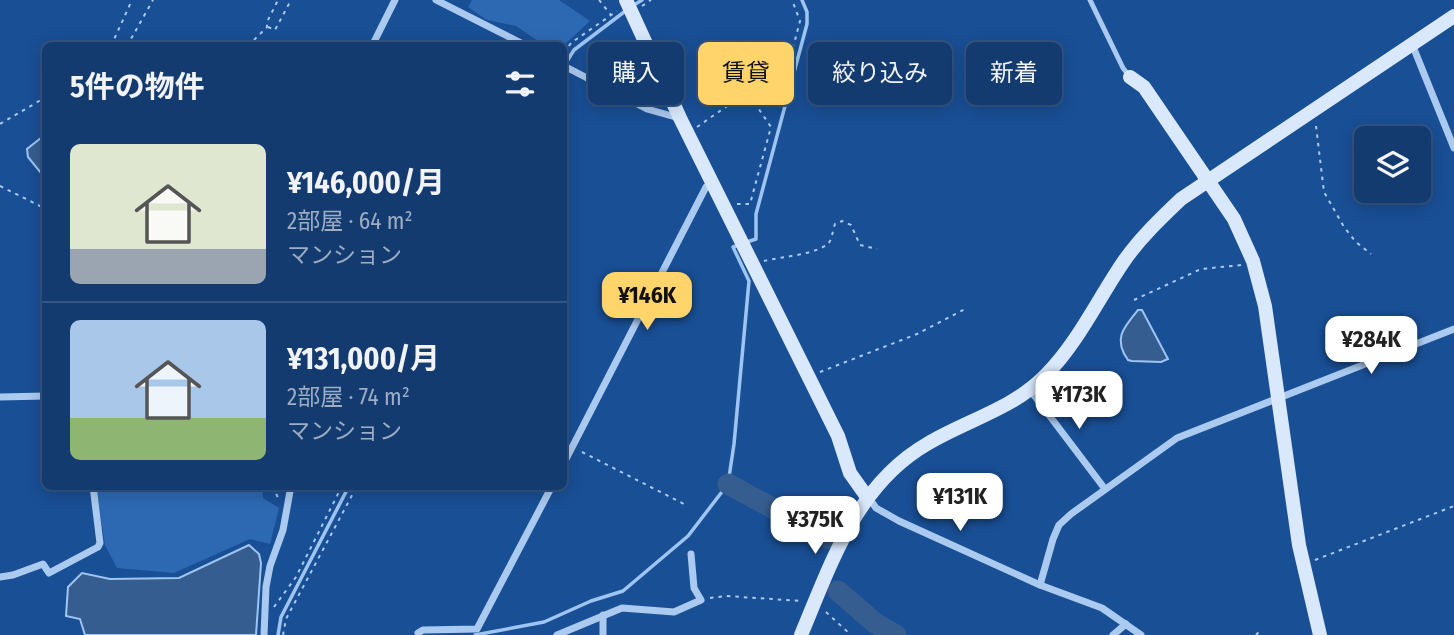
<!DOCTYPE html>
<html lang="ja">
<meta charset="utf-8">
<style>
:root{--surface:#133b70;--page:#204678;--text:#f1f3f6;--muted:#9dadc3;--line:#325583;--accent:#ffd46a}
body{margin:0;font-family:"Fira Sans Condensed","Noto Sans JP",sans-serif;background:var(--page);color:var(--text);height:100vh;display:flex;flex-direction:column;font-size:26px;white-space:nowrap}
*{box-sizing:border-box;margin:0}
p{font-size:23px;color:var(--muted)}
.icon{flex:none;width:38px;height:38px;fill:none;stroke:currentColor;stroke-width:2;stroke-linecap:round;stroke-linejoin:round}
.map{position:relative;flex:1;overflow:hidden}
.sheet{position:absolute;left:42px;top:42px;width:525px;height:448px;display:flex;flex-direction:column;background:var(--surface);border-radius:10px;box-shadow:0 4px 18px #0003,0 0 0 2px var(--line)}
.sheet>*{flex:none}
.top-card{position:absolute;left:588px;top:42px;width:665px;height:63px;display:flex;gap:14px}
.fabs{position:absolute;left:1354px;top:126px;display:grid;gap:14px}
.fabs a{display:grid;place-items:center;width:77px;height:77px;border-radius:10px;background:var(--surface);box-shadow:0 4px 18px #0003,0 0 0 2px var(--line);font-size:35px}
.price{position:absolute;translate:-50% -60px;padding:0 16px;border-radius:14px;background:#fff;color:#222;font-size:23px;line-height:46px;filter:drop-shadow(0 2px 4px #0008)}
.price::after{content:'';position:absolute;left:50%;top:42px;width:21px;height:16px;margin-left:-10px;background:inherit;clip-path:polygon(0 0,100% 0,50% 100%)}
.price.on{background:var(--accent);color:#111}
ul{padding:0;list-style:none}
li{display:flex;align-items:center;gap:21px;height:175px;padding:0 28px}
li+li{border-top:2px solid var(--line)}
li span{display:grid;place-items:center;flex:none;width:196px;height:140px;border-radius:10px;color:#555}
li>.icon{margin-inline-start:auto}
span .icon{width:84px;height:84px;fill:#fffc;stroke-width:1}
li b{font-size:30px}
h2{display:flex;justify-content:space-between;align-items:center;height:84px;padding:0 28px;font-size:30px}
.chip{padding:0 24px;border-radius:10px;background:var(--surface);box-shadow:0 4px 18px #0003,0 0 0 2px var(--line);font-size:24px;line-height:63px}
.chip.on{background:var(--accent);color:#111}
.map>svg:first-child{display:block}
.green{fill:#2d69b3}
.water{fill:#365d8f;stroke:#9ec5f2;stroke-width:2}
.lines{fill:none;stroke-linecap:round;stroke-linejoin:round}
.stream{stroke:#9ec5f2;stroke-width:3.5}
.river{stroke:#365d8f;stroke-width:21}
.path{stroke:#abcaf0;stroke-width:2;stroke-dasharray:3.5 5;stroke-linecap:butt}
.lane{stroke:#abcaf0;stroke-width:5}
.street{stroke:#abcaf0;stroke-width:7}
.secondary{stroke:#d9e8fb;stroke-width:14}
</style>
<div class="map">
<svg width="1454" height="635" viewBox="0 0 1454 635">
<rect width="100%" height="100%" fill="#194f95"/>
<!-- green -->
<g class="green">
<path d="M472,0h87l31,21 -26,24h-20l-28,-19 -29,-6 -19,-13z"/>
<path d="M96,487h166l1,11 16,10 -9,36 -20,-5 -76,34 -57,-5 -12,-23z"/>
</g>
<!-- water -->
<g class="water">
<path d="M41,138l4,6v34l-17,-21 -1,-8z"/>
<path d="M1138,310h4l26,49 -7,3 -29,-1 -4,-1c-15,-21 -5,-32 10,-50z"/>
<path d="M249,545l10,9 2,9 -5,72h-171l-5,-16 -14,-3 2,-29 14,-14 28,6 69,-1z"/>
</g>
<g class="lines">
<!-- stream -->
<g class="stream">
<path d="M634,5l8,-5"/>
<path d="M564,66l10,-16 54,-41"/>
<path d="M747,242l9,-3v-25l51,-190v-12l-5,-12"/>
<path d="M278,635l3,-18 68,-131"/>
<path d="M475,635l69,-13 47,-21 32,-10 65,-55 40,-52 6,-40 15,-163 -16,-34 6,-2"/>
</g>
<!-- river -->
<g class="river">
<path d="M728,484l100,54"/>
<path d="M838,591l37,32 21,12"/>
</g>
<!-- path -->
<g class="path">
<path d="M599,0l12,15"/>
<path d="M642,6l9,-6"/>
<path d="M268,27l7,3 16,-30"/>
<path d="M111,46l21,-46"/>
<path d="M127,46l26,-46"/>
<path d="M248,46l19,-19v-5l11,-22"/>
<path d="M564,53l7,-10 46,-32"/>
<path d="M0,124l46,-27"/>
<path d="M1316,126l8,66 20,35 12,15 15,12"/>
<path d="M697,127l92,-64 11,-42 -8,-21"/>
<path d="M0,186l46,23"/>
<path d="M737,204h13l21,-77 -23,-34"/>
<path d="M764,261c15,-4 59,-7 66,-20 2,-4 3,-11 5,-17l7,-3 9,4 9,20 17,4"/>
<path d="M1134,300l67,-31 41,-4"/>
<path d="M820,372l97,-38 50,-26"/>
<path d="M582,452l102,52"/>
<path d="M273,486l5,12"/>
<path d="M1315,560l139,-54"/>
<path d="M710,598l16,-2 76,5"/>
<path d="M274,607l22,-30 46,-91"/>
<path d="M826,612l25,23"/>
<path d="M283,635l3,-16 71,-133"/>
<path d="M1256,635l3,-3"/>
</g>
<!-- lane -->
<path class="lane" d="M1090,0l33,68 7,9"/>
<!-- street -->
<g class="street">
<path d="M436,0l91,46"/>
<path d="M1412,44l42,104"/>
<path d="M372,46l23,-46"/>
<path d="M564,66l83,43 32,9"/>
<path d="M1030,390l75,99"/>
<path d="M0,397l46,-1"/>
<path d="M564,463l142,-276 6,-3"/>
<path d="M869,498l7,10 23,13 141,64 62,23 39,27"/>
<path d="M0,577l13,-2 30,-11 6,9 49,-26 2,-4 -7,-57"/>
<path d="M1040,585l13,-46 6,-14 12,-11 106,-76 277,-109"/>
<path d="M418,633l5,-3 54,-1 75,-143"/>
<path d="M264,635l2,-48 4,-21 13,-36 8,-44"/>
<path d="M557,635l65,-27 52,4 27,-12 -7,-12 -3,-34"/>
<path d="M603,635v-20"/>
<path d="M1113,635l13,-11"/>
</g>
<!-- secondary -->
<g class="secondary">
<path d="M626,0l54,118 158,318 12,37 17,24"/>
<path d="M1130,77l14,10 90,132 19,42 12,45 34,239 21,90"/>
<path d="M801,635c30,-71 55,-150 126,-191 40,-24 86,-35 119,-69 33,-34 52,-76 78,-114 16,-23 37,-43 57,-62l273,-183"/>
</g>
</g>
</svg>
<div class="fabs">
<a><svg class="icon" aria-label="layers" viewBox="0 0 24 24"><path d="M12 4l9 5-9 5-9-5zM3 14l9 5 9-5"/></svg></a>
</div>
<b class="price on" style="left:647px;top:332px">¥146K</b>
<b class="price" style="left:1371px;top:376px">¥284K</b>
<b class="price" style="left:1079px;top:431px">¥173K</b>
<b class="price" style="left:960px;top:533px">¥131K</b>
<b class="price" style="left:815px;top:556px">¥375K</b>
<div class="top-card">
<a class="chip">購入</a>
<a class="chip on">賃貸</a>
<a class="chip">絞り込み</a>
<a class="chip">新着</a>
</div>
<section class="sheet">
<h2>5件の物件<svg class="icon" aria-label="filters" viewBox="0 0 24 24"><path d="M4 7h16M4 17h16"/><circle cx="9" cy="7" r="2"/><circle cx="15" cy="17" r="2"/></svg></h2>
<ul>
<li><span style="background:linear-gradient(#dfe7d0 75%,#9aa5b1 0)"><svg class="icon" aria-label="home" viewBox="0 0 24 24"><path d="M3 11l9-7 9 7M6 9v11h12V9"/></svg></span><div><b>¥146,000/月</b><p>2部屋 · 64 m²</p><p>マンション</p></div></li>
<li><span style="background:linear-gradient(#a9c7e8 70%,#8fb573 0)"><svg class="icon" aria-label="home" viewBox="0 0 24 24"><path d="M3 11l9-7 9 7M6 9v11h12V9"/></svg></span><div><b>¥131,000/月</b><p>2部屋 · 74 m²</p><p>マンション</p></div></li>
</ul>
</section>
</div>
